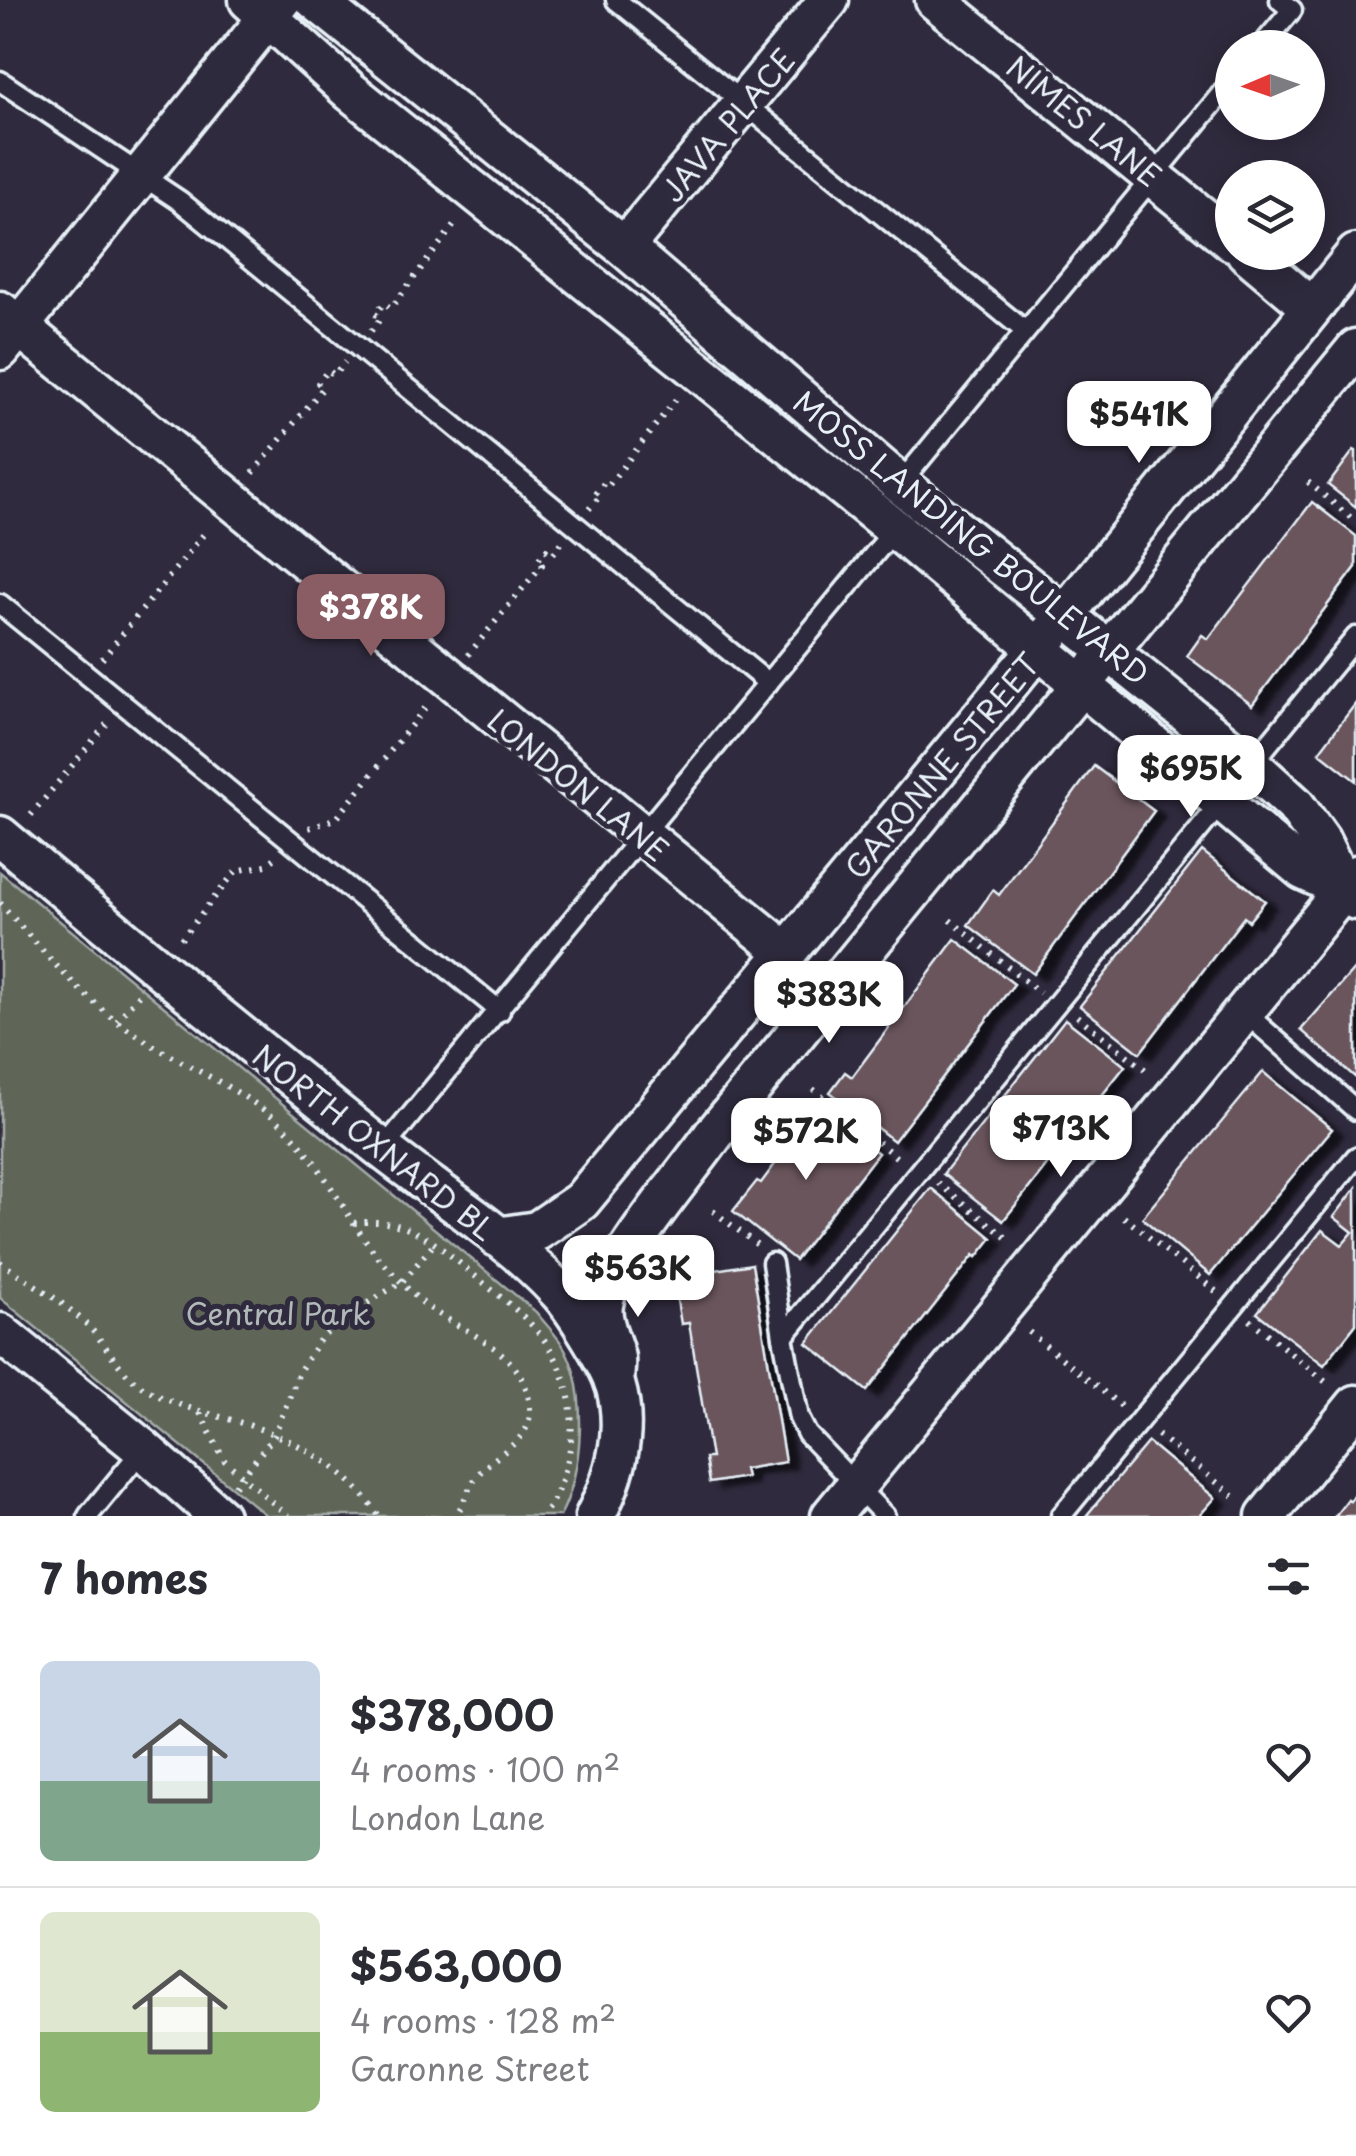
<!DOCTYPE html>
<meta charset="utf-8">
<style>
:root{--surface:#fff;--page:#f2f2f3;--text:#2b2b33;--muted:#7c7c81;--line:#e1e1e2;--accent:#8a5d65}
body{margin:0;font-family:"Playpen Sans",sans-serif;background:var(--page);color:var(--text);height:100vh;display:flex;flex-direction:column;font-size:38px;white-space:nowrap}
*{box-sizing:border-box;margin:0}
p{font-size:32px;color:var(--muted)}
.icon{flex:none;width:55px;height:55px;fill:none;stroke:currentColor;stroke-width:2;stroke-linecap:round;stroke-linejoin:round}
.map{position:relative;height:1516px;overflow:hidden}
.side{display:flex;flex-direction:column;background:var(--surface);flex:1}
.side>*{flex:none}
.needle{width:65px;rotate:268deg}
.fabs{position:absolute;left:1215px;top:30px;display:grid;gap:20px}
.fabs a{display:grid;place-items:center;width:110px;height:110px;border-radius:50%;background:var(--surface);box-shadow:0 5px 25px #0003;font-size:50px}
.price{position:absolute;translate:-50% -85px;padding:0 22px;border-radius:20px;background:#fff;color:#222;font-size:32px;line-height:65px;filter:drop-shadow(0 2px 5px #0008)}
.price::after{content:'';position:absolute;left:50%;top:60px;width:30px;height:22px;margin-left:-15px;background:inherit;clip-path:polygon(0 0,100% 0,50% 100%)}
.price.active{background:var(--accent);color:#fff}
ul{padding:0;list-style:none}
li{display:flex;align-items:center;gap:30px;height:250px;padding:0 40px}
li+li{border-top:2px solid var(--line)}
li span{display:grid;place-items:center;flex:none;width:280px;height:200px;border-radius:15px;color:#555}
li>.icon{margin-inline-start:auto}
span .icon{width:120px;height:120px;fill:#fffc;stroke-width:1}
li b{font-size:42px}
h2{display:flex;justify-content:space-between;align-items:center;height:120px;padding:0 40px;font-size:42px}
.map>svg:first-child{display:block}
.green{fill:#5f6659;stroke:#a4aca8;stroke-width:2.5}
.building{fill:#6b545c;stroke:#e8f1f8;stroke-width:2.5;filter:url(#shadow)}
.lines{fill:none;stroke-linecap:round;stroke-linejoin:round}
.service-casing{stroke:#e8f1f8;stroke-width:25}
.minor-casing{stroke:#e8f1f8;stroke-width:45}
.path{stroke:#e8f1f8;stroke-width:6;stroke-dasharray:2.5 8;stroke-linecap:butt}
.service{stroke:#2f2a3d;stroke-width:18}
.minor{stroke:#2f2a3d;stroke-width:38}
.labels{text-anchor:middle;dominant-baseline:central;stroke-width:10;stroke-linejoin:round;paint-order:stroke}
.street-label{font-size:30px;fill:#e8f1f8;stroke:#2f2a3d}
.park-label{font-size:30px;fill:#b1b9b8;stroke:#2f2a3d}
</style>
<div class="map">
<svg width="1356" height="1516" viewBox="0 0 1356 1516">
<defs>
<filter id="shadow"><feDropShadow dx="11" dy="6" stdDeviation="2.5" flood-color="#0009"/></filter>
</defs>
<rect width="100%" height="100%" fill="#2f2a3d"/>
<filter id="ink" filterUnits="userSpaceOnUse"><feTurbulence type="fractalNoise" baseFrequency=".01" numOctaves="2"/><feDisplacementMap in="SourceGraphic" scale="20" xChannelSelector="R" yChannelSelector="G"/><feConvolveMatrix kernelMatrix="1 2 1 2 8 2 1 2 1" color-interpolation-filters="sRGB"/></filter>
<g filter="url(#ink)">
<!-- green -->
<path class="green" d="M0,872l536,440c9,12 22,24 29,37 23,44 18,125 -5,167h-293l-267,-218z"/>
<!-- building -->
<g class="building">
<path d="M1354,450l2,1v56l-28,-22z"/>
<path d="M1312,502l44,34v31l-104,138 -65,-49 15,-21 6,4z"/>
<path d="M1356,703v78l-37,-29z"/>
<path d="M1094,766l60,45 -121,163 -65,-49 25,-35 6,5z"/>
<path d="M1202,851l63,50 -16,20 -5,-4 -104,136 -60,-47z"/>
<path d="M955,939l59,45 -120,157 -64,-49 15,-20 7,5z"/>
<path d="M1356,967v111l-55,-48z"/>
<path d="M1065,1019l60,47 -122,155 -60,-47z"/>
<path d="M1263,1072l69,57 -122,146 -68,-57z"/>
<path d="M818,1106l60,47 -83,107 -62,-49 24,-30 4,2z"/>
<path d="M931,1188l61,50 -15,19 -3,-2 -107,136 -60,-48z"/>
<path d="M1356,1188v136l-32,41 -67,-52 65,-83 20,15 11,-13 -19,-15z"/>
<path d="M752,1264l33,198 -41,7 2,8 -37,6 -4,-25h6l-22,-135 -8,1 -8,-47z"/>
<path d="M1148,1442l67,56 -16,18h-113z"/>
<path d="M1356,1493v23h-21l13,-17 2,2z"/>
</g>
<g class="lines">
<!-- service casing -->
<g class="service-casing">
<g id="service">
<path d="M616,0l408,330"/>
<path d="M1260,48l32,-38 -12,-10"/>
<path d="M0,81l180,120 588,482"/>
<path d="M900,484l332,-403"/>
<path d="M0,604l500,407"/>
<path d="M1251,765l105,-128"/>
<path d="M1243,1011l113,99"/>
<path d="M383,1149l512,-620"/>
<path d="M772,1263l11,74"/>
<path d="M88,1516l55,-67"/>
<path d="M885,1516l-78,-82 -8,-16 -16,-81 439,-535"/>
<path d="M1061,1516l295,-359"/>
</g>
</g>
<!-- minor casing -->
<g class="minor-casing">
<g id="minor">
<path d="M249,0l102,92 544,437 408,341 41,19 12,11"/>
<path d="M315,0l309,247 276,237 351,281 44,40 25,35 24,49"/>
<path d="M935,0l297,241"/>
<path d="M624,247l205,-247"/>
<path d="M1246,252l65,55"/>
<path d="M0,311l786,641"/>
<path d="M0,350l282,-350"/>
<path d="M0,836c124,105 250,207 377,309 60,48 131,91 183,148 16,18 48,70 55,91 14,46 1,92 -20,132"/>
<path d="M497,1237l40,-6 44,-30 458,-554 317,-393"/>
<path d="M0,1333l143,116 76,67"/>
<path d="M614,1382c0,-8 2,-16 1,-24 -3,-18 -15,-34 -12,-53 5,-42 85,-133 111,-171l642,-785"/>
<path d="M831,1516l525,-641"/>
<path d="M1266,1516l90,-111"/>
</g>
</g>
<!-- path -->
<g class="path">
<path d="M371,331l10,-13 -6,-4 9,-11 7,5 67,-88"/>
<path d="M253,473l70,-85 -5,-5 10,-13 6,5 11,-13"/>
<path d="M1308,482l48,40"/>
<path d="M589,509l10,-12 -4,-3 9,-11 4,3 68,-87"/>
<path d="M468,655l74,-90 -5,-4 9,-11 6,5 11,-14"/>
<path d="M102,659l106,-130"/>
<path d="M31,815l79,-95"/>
<path d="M309,828l28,-10 92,-115"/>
<path d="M0,903c44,49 86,101 143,136 43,28 90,46 130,78 43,35 64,85 96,128 13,18 30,35 46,51 36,35 104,46 114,104 8,42 -31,49 -52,76 -10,12 -12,28 -22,40"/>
<path d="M950,920l90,73"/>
<path d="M181,939l55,-68 30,-6 12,-9"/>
<path d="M1077,1016l70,55"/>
<path d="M117,1021l23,-28"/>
<path d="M813,1089l88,72"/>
<path d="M938,1183l70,56"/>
<path d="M713,1211l47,36"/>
<path d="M1124,1217l94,76"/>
<path d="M354,1223c55,-7 81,20 121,53 26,22 58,44 76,74 31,51 26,118 -8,166"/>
<path d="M0,1262c29,20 62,38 87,63 18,17 30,43 50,58 25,18 55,26 84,34 64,17 121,43 158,99"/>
<path d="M1250,1320l77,63"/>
<path d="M1029,1332l96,77"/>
<path d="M200,1413l24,47 64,56"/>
<path d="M1158,1435l77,62"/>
<path d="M235,1486l39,-50 26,-66 21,-32 30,-25 51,-31 33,-39"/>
</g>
<!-- service -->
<use href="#service" class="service"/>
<!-- minor -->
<use href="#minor" class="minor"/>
</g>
</g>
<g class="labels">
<!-- street labels -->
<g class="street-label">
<text transform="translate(1085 120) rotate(39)">NIMES LANE</text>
<text transform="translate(727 124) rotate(-50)">JAVA PLACE</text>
<text transform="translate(972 537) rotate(39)">MOSS LANDING BOULEVARD</text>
<text transform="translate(941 765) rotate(-50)">GARONNE STREET</text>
<text transform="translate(579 784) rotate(39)">LONDON LANE</text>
<text transform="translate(375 1141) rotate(38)">NORTH OXNARD BL</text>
</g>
<!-- park labels -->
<g class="park-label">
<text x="278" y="1312">Central Park</text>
</g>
</g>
</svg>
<div class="fabs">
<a><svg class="needle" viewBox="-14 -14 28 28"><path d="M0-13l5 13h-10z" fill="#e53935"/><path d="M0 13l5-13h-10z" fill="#7c7c81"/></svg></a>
<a><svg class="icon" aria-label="layers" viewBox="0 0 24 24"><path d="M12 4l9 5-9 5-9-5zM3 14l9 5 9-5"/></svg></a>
</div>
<b class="price" style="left:1139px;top:466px">$541K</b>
<b class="price active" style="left:371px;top:659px">$378K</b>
<b class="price" style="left:1191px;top:820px">$695K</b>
<b class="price" style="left:829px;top:1046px">$383K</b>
<b class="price" style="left:1061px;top:1180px">$713K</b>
<b class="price" style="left:806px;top:1183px">$572K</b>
<b class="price" style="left:638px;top:1320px">$563K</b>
</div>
<section class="side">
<h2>7 homes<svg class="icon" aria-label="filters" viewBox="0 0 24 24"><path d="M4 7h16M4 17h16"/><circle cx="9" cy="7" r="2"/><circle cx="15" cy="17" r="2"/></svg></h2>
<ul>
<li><span style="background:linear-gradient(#c9d6e8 60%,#7fa58c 0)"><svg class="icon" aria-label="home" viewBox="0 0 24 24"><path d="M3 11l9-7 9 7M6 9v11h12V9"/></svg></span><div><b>$378,000</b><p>4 rooms · 100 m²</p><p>London Lane</p></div><svg class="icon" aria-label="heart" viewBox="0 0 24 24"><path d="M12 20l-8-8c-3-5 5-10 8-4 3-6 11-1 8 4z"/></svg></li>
<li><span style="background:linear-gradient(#dfe7d0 60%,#8fb573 0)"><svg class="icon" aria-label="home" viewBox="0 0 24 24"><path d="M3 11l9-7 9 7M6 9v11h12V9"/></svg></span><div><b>$563,000</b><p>4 rooms · 128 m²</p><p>Garonne Street</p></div><svg class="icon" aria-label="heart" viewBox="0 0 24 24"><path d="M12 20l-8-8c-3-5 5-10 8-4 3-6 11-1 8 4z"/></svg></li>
</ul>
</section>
